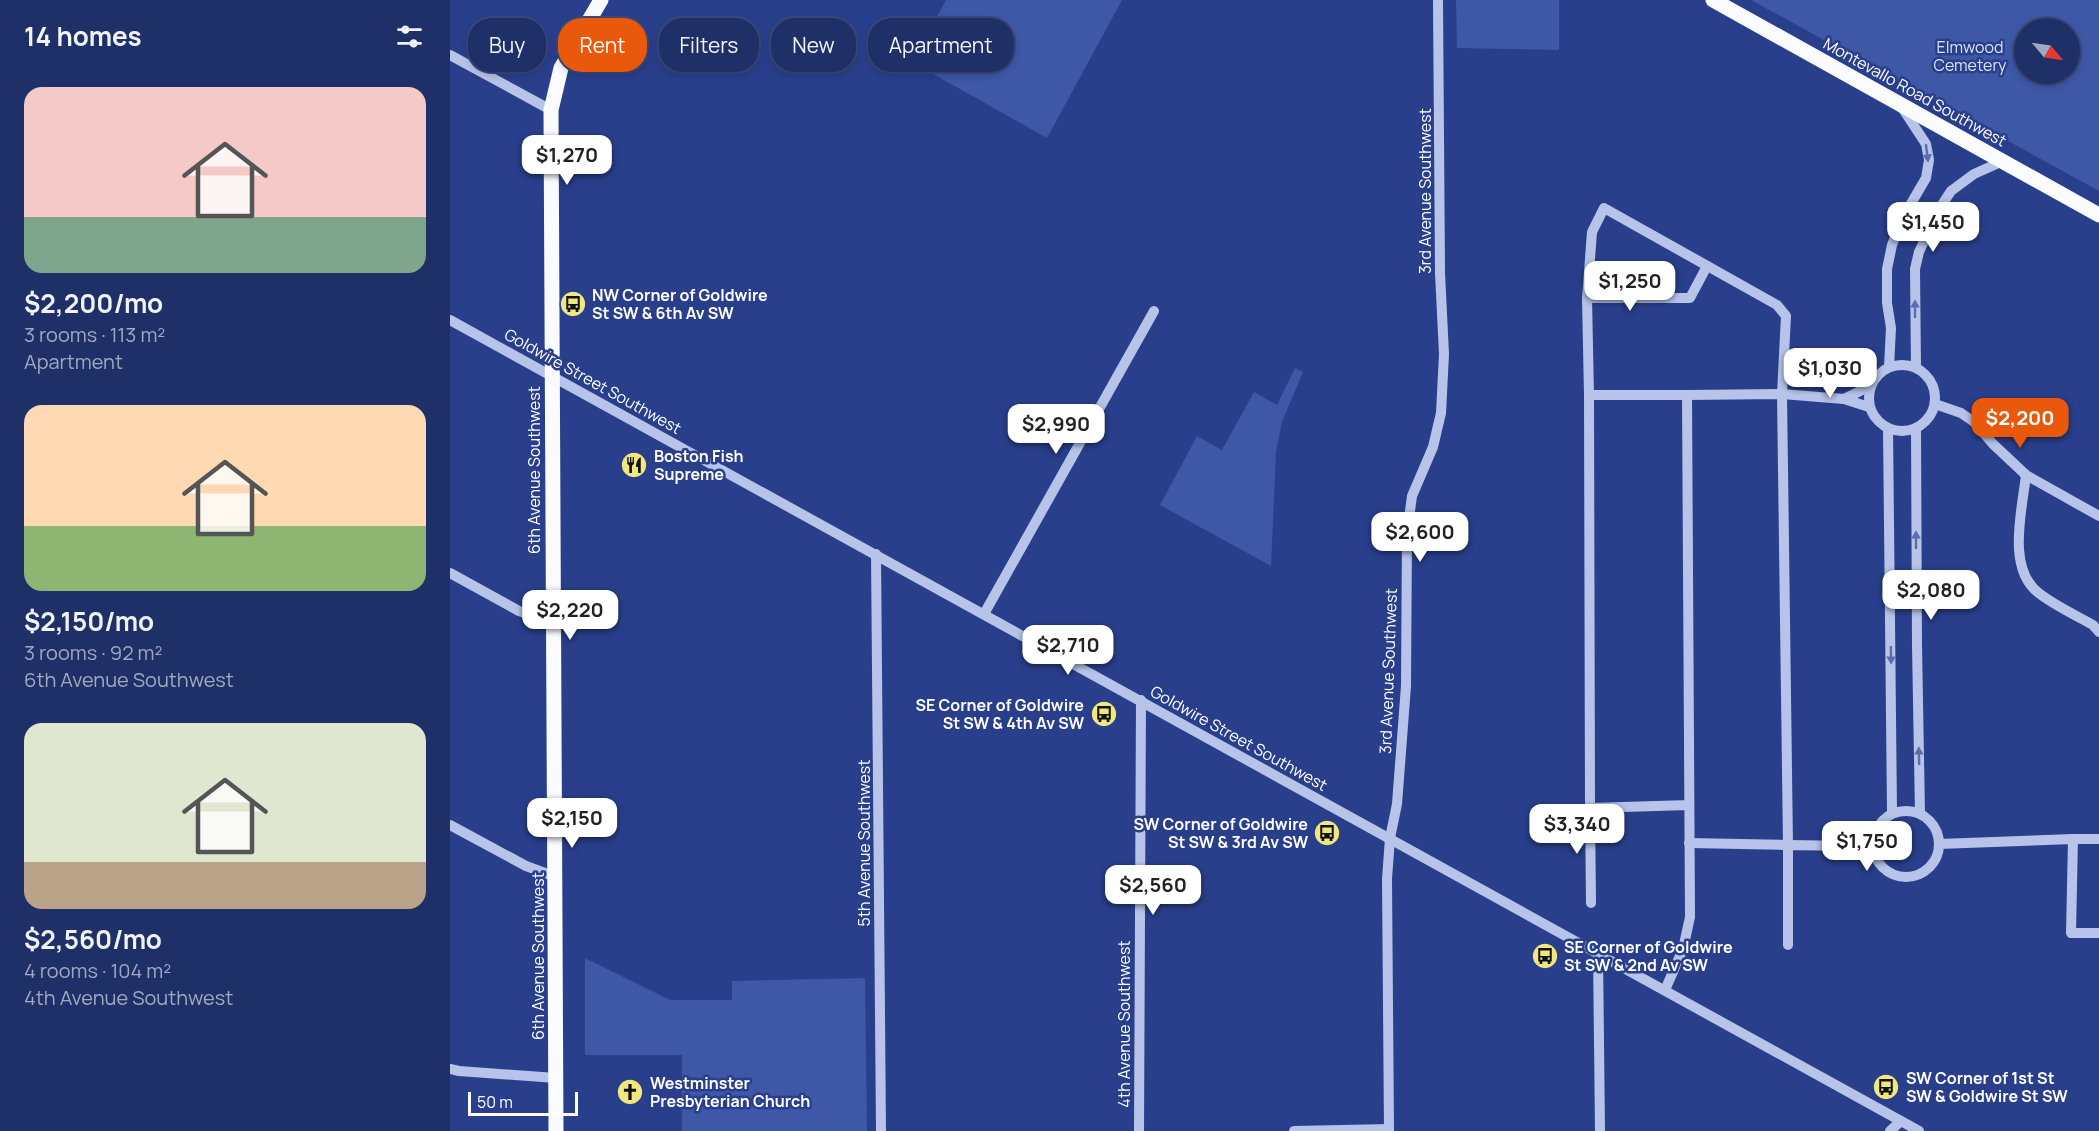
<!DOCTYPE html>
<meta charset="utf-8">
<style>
:root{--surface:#1f2f68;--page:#2c3b71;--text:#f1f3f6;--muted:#a1a9c0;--line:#3c4a7c;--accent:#ea580c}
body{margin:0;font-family:Manrope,sans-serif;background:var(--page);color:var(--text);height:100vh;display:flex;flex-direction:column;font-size:22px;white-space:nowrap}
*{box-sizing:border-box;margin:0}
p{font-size:20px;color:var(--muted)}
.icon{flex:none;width:33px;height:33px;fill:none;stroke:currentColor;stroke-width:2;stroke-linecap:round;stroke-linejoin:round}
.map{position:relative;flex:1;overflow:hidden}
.sheet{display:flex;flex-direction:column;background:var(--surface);width:450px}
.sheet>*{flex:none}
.guide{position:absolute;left:18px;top:18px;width:570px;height:54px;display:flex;gap:12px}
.needle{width:39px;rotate:119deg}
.tools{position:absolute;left:1564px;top:18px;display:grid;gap:12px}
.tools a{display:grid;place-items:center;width:66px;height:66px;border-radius:50%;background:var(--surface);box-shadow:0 3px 9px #0003,0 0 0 2px var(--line);font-size:30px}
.scale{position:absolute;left:18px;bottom:15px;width:110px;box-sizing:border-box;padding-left:6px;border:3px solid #fff;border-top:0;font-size:16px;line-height:21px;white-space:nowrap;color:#fff;-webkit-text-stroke:4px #293f8b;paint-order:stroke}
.price{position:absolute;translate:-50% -51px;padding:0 14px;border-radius:12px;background:#fff;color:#222;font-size:20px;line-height:39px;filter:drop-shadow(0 2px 3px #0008)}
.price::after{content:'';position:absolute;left:50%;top:36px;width:18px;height:14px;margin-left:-9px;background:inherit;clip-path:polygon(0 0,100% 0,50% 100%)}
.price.on{background:var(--accent);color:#fff}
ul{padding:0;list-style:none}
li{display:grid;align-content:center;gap:12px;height:318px;padding:0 24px}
li span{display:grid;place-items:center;height:186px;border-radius:18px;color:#555}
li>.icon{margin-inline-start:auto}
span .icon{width:108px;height:108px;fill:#fffc;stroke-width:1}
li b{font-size:26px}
h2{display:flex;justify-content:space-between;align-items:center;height:72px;padding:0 24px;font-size:26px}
.tag{padding:0 21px;border-radius:24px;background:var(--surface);box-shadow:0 3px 9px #0003,0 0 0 2px var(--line);font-size:21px;line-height:54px}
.tag.on{background:var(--accent);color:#fff}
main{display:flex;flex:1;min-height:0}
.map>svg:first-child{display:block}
.green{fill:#3e57a7;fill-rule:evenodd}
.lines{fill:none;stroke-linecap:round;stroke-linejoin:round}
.minor{stroke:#b7c3e9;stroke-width:10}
.major{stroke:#fafbfe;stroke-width:15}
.oneway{fill:#5b6dac}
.labels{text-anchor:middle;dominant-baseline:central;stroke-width:5;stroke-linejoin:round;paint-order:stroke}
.park-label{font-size:16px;fill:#dbe2f7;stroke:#293f8b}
.street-label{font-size:16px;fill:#fff;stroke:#293f8b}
.poi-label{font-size:16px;font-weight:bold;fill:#fff;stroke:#293f8b;text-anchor:start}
</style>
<main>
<section class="sheet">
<h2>14 homes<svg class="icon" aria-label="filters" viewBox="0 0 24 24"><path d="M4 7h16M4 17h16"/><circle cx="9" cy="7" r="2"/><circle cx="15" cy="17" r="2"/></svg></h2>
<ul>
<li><span style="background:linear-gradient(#f6c9c9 70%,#7fa58c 0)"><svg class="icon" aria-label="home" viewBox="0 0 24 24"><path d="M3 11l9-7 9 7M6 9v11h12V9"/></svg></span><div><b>$2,200/mo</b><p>3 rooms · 113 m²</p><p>Apartment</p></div></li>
<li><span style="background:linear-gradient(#ffd9b3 65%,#8fb573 0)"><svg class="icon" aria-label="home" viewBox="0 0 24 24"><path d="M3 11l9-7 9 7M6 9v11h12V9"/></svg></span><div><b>$2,150/mo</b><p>3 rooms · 92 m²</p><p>6th Avenue Southwest</p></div></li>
<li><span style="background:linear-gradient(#dfe7d0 75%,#b9a48a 0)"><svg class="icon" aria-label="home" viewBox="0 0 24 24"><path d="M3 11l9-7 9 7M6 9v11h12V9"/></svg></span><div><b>$2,560/mo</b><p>4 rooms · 104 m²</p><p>4th Avenue Southwest</p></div></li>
</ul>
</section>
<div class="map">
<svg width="1649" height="1131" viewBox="0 0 1649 1131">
<rect width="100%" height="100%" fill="#293f8b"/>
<!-- green -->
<g class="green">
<path d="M496,0h176l-75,138 -135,-76z"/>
<path d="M1006,0h103v50l-102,-2z"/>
<path d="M1301,0h348v191zM1575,28h45v46h-45z"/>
<path d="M845,368l8,4 -21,50 -6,30 -5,114 -111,-61 37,-69 25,14 32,-58 23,13z"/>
<path d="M135,958l85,42h62v-19l133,-3 2,153h-185v-76h-97z"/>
</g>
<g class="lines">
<!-- minor -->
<g class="minor">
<path d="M0,55l101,55"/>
<path d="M1137,298l5,-66 12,-24 173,97 9,11 -4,78 62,5"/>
<path d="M0,320l1469,811"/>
<circle cx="1452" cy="398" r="33"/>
<path d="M1439,367l2,-39 -4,-25v-34l5,-24 10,-26 24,-41 3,-18 -3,-16 -25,-38"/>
<path d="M1466,367l-1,-98 4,-17 19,-41 13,-20 23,-17 29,-13"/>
<path d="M1139,395l-2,-97h103l17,-32"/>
<path d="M1237,395l95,-1 6,451 -99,-2"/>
<path d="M1485,404l26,9 13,9 19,22 33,31 73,41"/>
<path d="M1419,407l-25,-8 26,-13"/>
<path d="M1438,428l4,384"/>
<path d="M1466,428l1,217 3,169"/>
<path d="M1576,475c-4,36 -20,95 14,119 16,12 35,21 53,31l6,7"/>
<path d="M426,554l5,577"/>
<path d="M0,573l69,38 34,12"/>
<path d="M534,614l170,-303"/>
<path d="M1140,808l1,95"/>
<circle cx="1456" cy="844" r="33"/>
<path d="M0,825l76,41 30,11"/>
<path d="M1423,836l-15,4 -6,6 22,9"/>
<path d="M1623,839h26"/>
<path d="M1489,844l134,-5 -2,94h28"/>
<path d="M1338,945v-100l64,1"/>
<path d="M1148,953l2,178"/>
<path d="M1215,990l18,-41 7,-32 -3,-522h-98l1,413 99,-3"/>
<path d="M0,1069l9,2 97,7"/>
<path d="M689,1131l2,-431"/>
<path d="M844,1131l95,-2"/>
<path d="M939,1131l-2,-252 3,-41 7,-34 9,-118 1,-153 5,-37 21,-49 8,-34 3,-59 -4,-81 -2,-273"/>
<path d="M1440,1131l11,-10"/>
</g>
<!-- major -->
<g class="major">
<path d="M1263,0l386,215"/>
<path d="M106,1131l-5,-1021 10,-42 40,-68"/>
</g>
</g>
<!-- one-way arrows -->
<defs><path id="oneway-solid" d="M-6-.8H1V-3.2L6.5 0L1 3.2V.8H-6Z" transform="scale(1.5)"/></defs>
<g class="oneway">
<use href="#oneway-solid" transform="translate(1477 153) rotate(83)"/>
<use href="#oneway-solid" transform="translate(1465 309) rotate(-90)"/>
<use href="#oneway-solid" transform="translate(1466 540) rotate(-90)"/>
<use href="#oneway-solid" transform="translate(1441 655) rotate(89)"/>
<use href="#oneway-solid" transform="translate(1469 756) rotate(-91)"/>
</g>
<!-- icons -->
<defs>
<g id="bus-disc" transform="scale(1.35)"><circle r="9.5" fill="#f0e87e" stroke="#293f8b"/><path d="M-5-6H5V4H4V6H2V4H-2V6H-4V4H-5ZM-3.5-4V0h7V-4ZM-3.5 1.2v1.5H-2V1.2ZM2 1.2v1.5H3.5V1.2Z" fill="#111"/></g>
<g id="restaurant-disc" transform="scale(1.35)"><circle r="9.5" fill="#f0e87e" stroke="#293f8b"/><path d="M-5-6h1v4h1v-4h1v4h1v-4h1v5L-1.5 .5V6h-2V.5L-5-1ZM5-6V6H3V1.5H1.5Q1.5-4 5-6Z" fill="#111"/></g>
<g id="church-disc" transform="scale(1.35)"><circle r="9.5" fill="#f0e87e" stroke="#293f8b"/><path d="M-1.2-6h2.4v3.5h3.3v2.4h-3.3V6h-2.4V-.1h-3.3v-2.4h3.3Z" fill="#111"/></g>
</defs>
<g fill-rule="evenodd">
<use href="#bus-disc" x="123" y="304"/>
<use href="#restaurant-disc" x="184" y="465"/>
<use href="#bus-disc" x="654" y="714"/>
<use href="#bus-disc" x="877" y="833"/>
<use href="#bus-disc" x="1095" y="956"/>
<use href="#bus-disc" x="1436" y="1087"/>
<use href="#church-disc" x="180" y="1092"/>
</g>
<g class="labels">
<!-- park labels -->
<g class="park-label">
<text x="1520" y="47">Elmwood<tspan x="1520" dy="18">Cemetery</tspan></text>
</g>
<!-- street labels -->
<g class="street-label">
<text transform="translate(1465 92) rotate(29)">Montevallo Road Southwest</text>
<text transform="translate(975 191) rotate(-90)">3rd Avenue Southwest</text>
<text transform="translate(143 381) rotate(29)">Goldwire Street Southwest</text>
<text transform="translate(84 470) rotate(-90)">6th Avenue Southwest</text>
<text transform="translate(938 671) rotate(-88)">3rd Avenue Southwest</text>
<text transform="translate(789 738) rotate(29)">Goldwire Street Southwest</text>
<text transform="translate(414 843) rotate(-90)">5th Avenue Southwest</text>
<text transform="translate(88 956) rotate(-90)">6th Avenue Southwest</text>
<text transform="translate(674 1024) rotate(-90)">4th Avenue Southwest</text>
</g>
<!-- poi labels -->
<g class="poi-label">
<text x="142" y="295">NW Corner of Goldwire<tspan x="142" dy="18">St SW &amp; 6th Av SW</tspan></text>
<text x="204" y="456">Boston Fish<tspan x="204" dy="18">Supreme</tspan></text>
<text x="634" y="705" text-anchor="end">SE Corner of Goldwire<tspan x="634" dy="18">St SW &amp; 4th Av SW</tspan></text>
<text x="858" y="824" text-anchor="end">SW Corner of Goldwire<tspan x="858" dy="18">St SW &amp; 3rd Av SW</tspan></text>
<text x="1114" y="947">SE Corner of Goldwire<tspan x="1114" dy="18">St SW &amp; 2nd Av SW</tspan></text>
<text x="1456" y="1078">SW Corner of 1st St<tspan x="1456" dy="18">SW &amp; Goldwire St SW</tspan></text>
<text x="200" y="1083">Westminster<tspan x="200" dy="18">Presbyterian Church</tspan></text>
</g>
</g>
</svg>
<div class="tools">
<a><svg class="needle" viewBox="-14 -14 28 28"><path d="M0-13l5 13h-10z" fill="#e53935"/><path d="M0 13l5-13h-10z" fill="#a1a9c0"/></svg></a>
</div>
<div class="scale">50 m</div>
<b class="price" style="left:117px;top:186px">$1,270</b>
<b class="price" style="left:1483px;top:253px">$1,450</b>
<b class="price" style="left:1180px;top:312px">$1,250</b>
<b class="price" style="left:1380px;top:399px">$1,030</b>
<b class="price on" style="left:1570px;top:449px">$2,200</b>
<b class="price" style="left:606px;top:455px">$2,990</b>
<b class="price" style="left:970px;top:563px">$2,600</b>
<b class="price" style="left:1481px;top:621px">$2,080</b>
<b class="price" style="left:120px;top:641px">$2,220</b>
<b class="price" style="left:618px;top:676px">$2,710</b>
<b class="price" style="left:122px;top:849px">$2,150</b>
<b class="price" style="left:1127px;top:855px">$3,340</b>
<b class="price" style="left:1417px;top:872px">$1,750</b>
<b class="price" style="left:703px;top:916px">$2,560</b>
<div class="guide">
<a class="tag">Buy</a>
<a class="tag on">Rent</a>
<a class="tag">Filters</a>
<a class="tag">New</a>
<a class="tag">Apartment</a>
</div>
</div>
</main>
